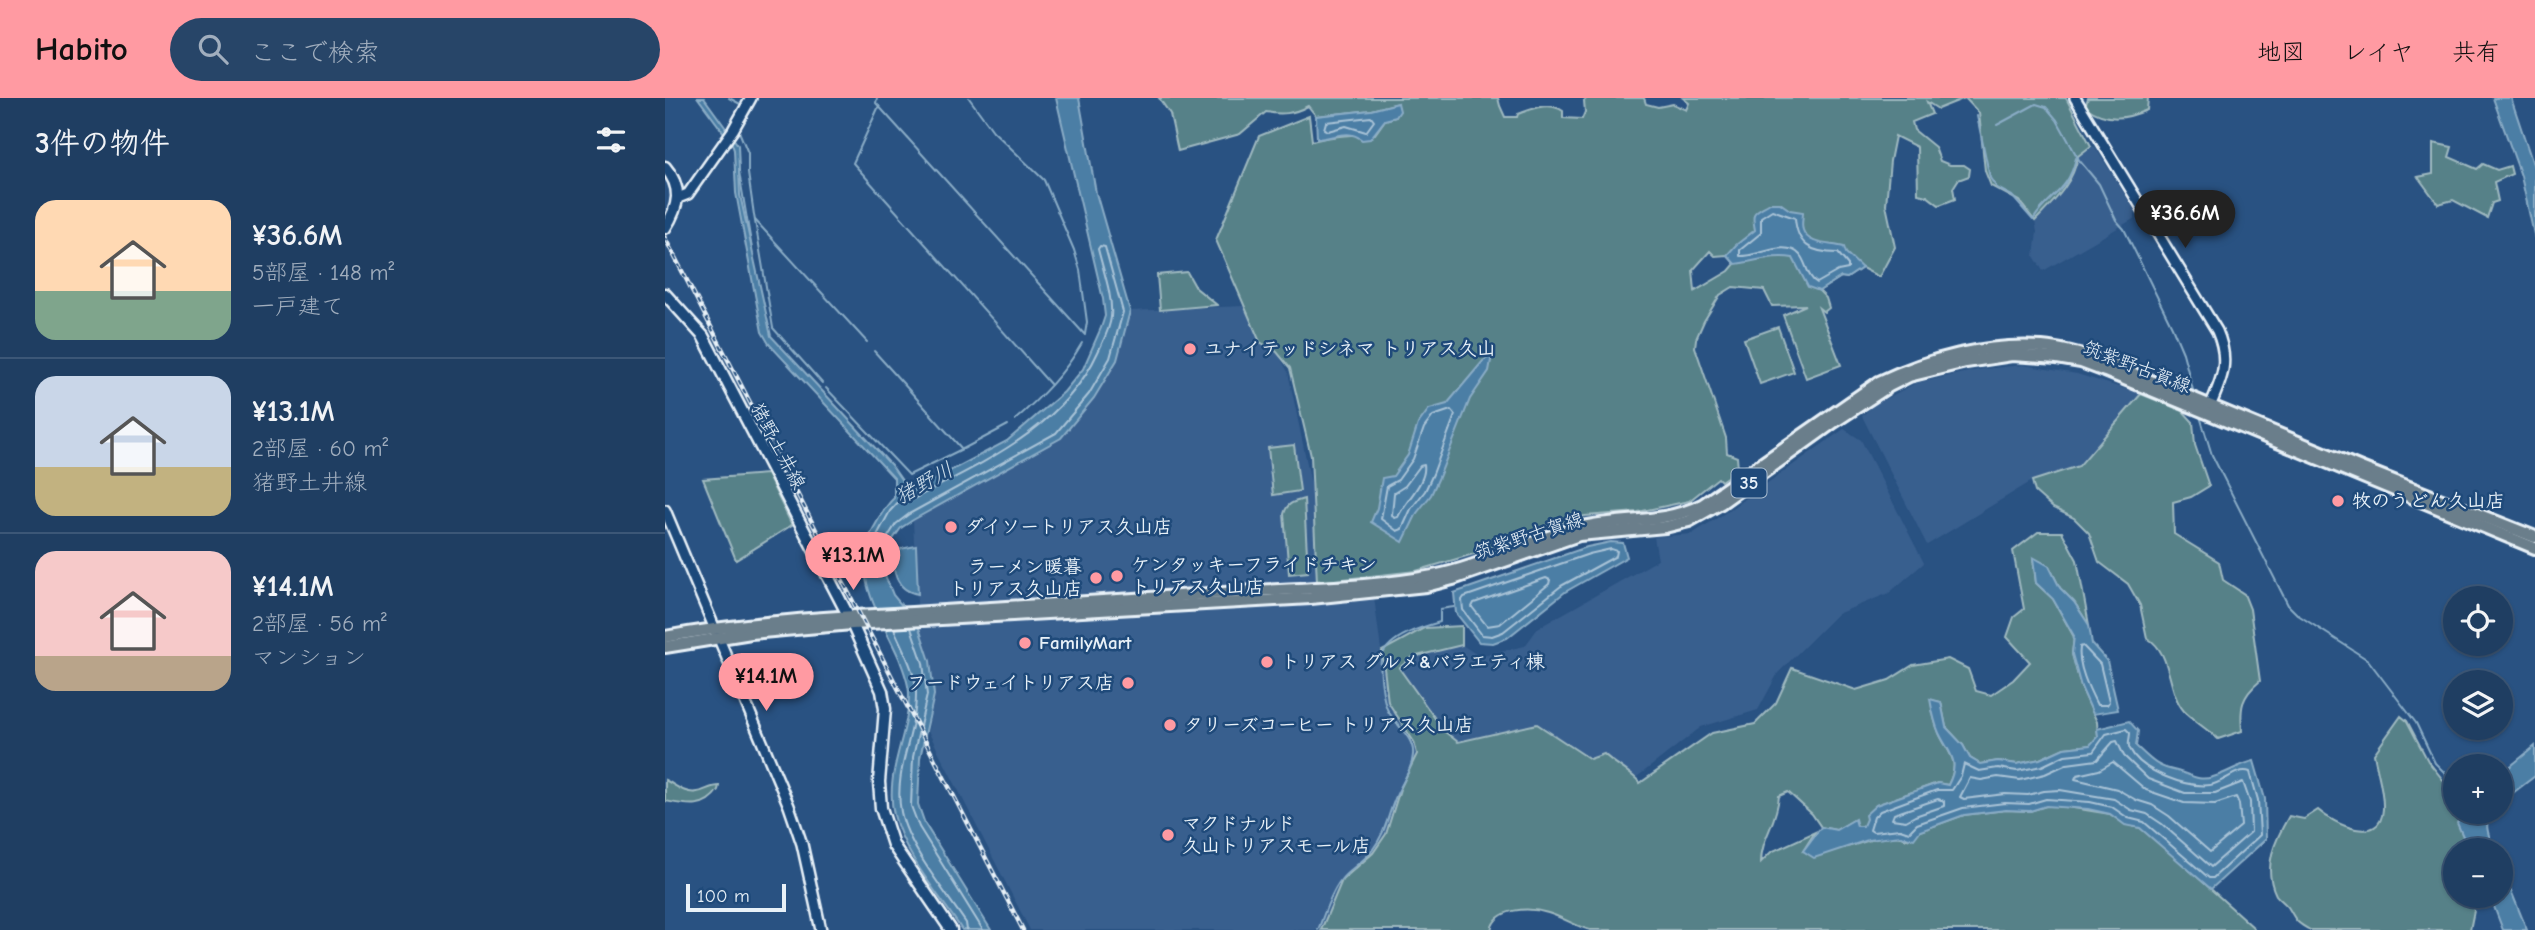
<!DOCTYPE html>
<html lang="ja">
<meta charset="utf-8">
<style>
:root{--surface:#1f3e62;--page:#274568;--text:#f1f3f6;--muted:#a1aebe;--line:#3c5777;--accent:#ff9aa2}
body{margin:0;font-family:"Comic Neue","Klee One",sans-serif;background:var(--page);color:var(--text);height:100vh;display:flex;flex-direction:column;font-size:26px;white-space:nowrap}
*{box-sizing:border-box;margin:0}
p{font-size:23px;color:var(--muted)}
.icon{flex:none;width:38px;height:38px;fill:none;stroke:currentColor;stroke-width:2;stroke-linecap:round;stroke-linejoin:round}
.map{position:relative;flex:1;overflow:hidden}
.side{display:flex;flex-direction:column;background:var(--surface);width:665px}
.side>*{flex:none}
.buttons{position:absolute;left:1778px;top:488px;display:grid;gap:14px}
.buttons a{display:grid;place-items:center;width:70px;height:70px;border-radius:50%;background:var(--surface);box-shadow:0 2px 5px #0004,0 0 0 2px var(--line);font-size:35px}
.scale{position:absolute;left:21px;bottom:18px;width:100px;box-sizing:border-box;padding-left:7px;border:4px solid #e8f1f8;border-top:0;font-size:19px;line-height:24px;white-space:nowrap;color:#e8f1f8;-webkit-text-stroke:5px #1f4a7a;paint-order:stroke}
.price{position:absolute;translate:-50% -60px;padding:0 16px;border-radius:24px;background:var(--accent);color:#111;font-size:23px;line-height:46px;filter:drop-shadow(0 2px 4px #0008)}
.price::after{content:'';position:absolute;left:50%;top:42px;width:21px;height:16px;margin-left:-10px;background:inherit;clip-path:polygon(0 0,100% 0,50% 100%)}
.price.on{background:#222;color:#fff}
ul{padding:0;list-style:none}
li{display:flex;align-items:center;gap:21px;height:175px;padding:0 35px}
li+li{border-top:2px solid var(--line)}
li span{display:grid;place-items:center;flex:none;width:196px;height:140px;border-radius:21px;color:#555}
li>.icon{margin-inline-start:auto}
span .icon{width:84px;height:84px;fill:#fffc;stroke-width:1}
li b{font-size:30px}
h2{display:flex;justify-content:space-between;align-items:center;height:84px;padding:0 35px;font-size:30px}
header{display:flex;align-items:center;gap:42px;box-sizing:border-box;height:98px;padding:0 35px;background:var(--accent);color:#111}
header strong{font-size:33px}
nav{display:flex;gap:38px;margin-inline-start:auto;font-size:24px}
.search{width:490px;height:63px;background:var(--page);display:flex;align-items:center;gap:18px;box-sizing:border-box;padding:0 24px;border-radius:38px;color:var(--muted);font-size:26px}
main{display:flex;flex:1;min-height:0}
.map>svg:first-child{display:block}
.built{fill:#395f8e}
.green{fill:#568188;stroke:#9fb9c0;stroke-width:2;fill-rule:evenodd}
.water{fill:#4b7ea5;stroke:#8aacc6;stroke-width:2}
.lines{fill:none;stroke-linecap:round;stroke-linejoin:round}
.shore{stroke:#a9c3d7;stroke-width:2}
.stream{stroke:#8aacc6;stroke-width:2}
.tertiary-casing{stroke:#e8f1f8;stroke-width:14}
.secondary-casing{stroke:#e8f1f8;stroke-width:15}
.primary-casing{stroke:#e8f1f8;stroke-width:16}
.tertiary{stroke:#1f4a7a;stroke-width:9}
.secondary{stroke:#1f4a7a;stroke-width:10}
.primary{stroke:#6b7e8b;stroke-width:10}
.rail-casing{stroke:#e8f1f8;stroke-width:4.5}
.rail{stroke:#1f4a7a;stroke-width:2;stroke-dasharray:5;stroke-linecap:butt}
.poi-dot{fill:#ff9aa2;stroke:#1f4a7a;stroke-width:2.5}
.labels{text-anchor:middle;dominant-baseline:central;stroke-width:5;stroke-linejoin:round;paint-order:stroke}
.shield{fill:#1f4a7a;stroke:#acbfd2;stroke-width:2}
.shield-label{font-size:18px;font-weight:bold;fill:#e8f1f8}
.poi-label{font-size:19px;font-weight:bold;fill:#e8f1f8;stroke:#1f4a7a;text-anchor:start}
.street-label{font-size:19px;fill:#e8f1f8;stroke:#1f4a7a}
.water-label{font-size:21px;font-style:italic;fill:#d0e0ec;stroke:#1f4a7a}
</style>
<header>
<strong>Habito</strong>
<div class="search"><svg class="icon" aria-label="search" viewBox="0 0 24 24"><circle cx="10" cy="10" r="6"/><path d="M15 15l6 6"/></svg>ここで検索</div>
<nav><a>地図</a><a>レイヤ</a><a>共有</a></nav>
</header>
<main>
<section class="side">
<h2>3件の物件<svg class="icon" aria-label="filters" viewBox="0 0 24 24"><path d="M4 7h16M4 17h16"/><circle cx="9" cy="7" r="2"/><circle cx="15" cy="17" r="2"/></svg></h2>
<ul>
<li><span style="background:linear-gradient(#ffd9b3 65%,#7fa58c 0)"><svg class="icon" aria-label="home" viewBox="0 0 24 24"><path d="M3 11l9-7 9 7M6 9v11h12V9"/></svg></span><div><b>¥36.6M</b><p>5部屋 · 148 m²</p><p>一戸建て</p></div></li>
<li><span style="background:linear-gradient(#c9d6e8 65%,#c2b280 0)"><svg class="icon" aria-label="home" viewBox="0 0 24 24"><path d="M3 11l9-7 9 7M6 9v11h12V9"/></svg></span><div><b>¥13.1M</b><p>2部屋 · 60 m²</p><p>猪野土井線</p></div></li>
<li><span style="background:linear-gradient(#f6c9c9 75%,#b9a48a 0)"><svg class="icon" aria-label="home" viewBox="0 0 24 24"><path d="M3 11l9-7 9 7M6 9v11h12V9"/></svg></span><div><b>¥14.1M</b><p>2部屋 · 56 m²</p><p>マンション</p></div></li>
</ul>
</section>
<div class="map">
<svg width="1870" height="832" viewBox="0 0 1870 832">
<rect width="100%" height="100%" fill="#295282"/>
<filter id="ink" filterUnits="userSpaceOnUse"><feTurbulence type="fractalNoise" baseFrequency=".0143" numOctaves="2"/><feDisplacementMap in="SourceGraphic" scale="14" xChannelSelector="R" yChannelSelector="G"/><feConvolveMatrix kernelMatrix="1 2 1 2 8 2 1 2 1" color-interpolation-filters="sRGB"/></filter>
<g filter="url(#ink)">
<!-- built -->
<g class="built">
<path d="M1426,48l4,1 40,64v7l-92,53 -9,-15 3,-24 -2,-11 34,-39 7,-14 2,-12z"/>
<path d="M579,208l16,36 17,10 11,20 31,150 52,53 17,127 26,40 3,12 -17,35 -14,45 -13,19 -31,27 -21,50h-291l-102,-199 6,-36 -4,-34 -12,-36 -5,-105 148,-82 56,-78 13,-49z"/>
<path d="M1358,267l54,9 64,20 -62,72 -47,15 -105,64 -65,-129 12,-11 42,-22 66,-14z"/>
<path d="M1179,331l17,11 63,123 -35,30 -52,21 -59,59 -20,37 -57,17 -64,50 -17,-8 -16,-15 -14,5 -53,-35 -79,18 -14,-11 -45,-63 13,-11 50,-12 17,11 46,-10 13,-18 120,-68 -4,-23 38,-3 30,-19z"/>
</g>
<!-- green -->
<g class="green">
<path d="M494,0h339l2,8 5,11h12l1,-3c14,-5 31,-13 45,-3v7l19,1 3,-7 -1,-11 3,-3h57l2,6 12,3 15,-3 13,6 3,-7 -6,-5h282l-27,11 -11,-7 5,12 -20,8 2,8 21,17 5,14 10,4h14l6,4 -1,7 -11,4 -5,8 2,11 -16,6 -12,-9 -9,-2 -1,-47 -22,-11 -5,25 -4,44 9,42 -16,30 -17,-9 -15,10 -6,-1 -22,14 7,7 3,10 -5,4 -5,-4 22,57 -35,13 -23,-63 23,-10 -34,1 -8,-16 -31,-3 -13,8 -16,26 -8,18 -1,8 31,91 1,15 10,4 1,12 -17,12 -3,-3 -29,23 -51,11 -53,4 -45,12 -63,25 -61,18 -99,11 -6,-126 -21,-88 -13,-16 -17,-10 -44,-102 43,-104 50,-20 3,25c22,-6 41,-6 63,-7l10,-14 11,-3 2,-14 -27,7 -55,6 -8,-10c-15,8 -26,9 -42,6l-26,22 -62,17 -8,-37zM1045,153l5,5 12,-1 8,9 -6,7 -34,20 -2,-21z"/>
<path d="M1300,0h101l25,48 -13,10c-5,28 -24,45 -43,65l-16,-20 -28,-15 -6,-15 -6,-58z"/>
<path d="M1423,0h60l-1,12c-21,9 -40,12 -60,-2l-1,-4z"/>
<path d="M1768,45l19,4 -3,10 28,12 6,-5 14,6 13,-4 2,8 -18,8 4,19 -6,2 -5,15 -34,-18 -15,4 -20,-27 15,-3z"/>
<path d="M522,174l9,16 21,17 -57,5 -3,-35z"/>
<path d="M1113,229l16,45 -34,12 -16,-45z"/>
<path d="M1476,296l42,17 10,11 2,23 14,41 -18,11 -18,5 1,32 45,28 4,18 21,14 6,15 10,72c-19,16 -20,26 -18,50l-24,8c-10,-9 -24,-18 -34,-28 -18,-21 -11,-58 -37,-73l-7,-33 -12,-21 -29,-22 -10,-29 -15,-15 -21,-10 -18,-16 -3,-11 47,-15z"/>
<path d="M629,347l6,46 -27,4 -5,-47z"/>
<path d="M102,376l25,51 -56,35 -33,-81z"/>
<path d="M639,401l4,73 -19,2 -5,-60c3,-11 9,-12 20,-15z"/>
<path d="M1373,434h24l15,28 12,65 -15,-23 -14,-14 -11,-22 -16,-8 3,25 17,16 21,38 -2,17 9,33 16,35 1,14 -7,9 -27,3 -24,11 -23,5 -19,-3 -18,3 -10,-6 -7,-13 -17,-18 -5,-25 -10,-2c1,10 4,23 8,33 10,22 22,27 9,52l-11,-2 -61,22 -13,21h-6l-3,-6 -18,10 -15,-3 -9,-13 -24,-22 -9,4c-2,27 -18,43 -18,66l10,-10 44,-20 -12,19c13,-1 26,-1 39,-3 19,-3 46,-18 65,-9l13,-8 44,-16 42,-5 24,1 16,-5h15l49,8 15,10 15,4 13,9 101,91 -1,2h-663c-15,-4 -28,-13 -42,-17 -18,-6 -52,-6 -57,17h-170l21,-50 31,-27 13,-19 14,-45 17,-35 -3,-12 -26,-40 -6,-51 42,-23 38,-2v19l-49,12 -14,11 45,63 14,11 79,-18 53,35 14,-5c9,9 31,21 36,29l72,-50 43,-9 21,-21 16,-35 64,22 33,-10 24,-15 35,-6 20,10 8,22 15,4 22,-15 17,-18 -23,-25 7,-20 10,-8 -11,-58z"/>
<path d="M1736,618l6,5 21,40 27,34v17h12l5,38h-17v46h22l-7,34h-160c-16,-9 -13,-9 -22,-23 -4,-5 -9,-8 -12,-12 -14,-28 -1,-55 13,-79l15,3 14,-9c16,14 63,37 65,-1 1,-18 -6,-38 -9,-55z"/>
<path d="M0,682c9,4 21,15 32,12 8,-1 13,-6 22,-6l-1,4c-14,20 -31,15 -53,11z"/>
</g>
<!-- water -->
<g class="water">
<path d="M33,0h6l34,47 2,50 31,141 120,129 19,27 97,-51 57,-49 19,-23 18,-41 4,-12 -2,-17 -47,-201h23l17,95 34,118 -13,49 -23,38 -33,40 -148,82 -12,8 -10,14 -7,15v16l9,22 25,30 12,36 4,34 -14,63 -2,46 7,20 66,106h-29c-22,-34 -58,-75 -68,-115 -10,-42 15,-80 15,-121 0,-11 -6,-25 -10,-36 -18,-41 -50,-85 -26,-129 7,-12 11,-22 21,-31v-20l-125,-134 -7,-12 -26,-139 -2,-43 -2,-6z"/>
<path d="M1828,0h18l24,72v69l-14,-63z"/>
<path d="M733,5l2,8 -4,6 -11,3 -15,19 -8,1c-13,-12 -28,-2 -45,-1l-1,-23 55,-6z"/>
<path d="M1105,105h10l10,7 13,2c0,6 -2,13 0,18 5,16 29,13 41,17l2,6 16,15 -15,10 -6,-1 -22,14 -11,-4 -15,-29c-20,-4 -38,4 -58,6l-8,-9 9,-10 19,-15c-4,-20 -1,-17 15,-27z"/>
<path d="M827,257l-3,16 -19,28 -31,78 -8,18 -14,18 -14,29 -32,-20 6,-14 5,-30 11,-2 15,-21 10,-31 11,-15 18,-5 36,-43z"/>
<path d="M946,444l12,1 4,14 -62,35 -58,46 -14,5 -14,-1 -23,-29 -2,-20 133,-46z"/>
<path d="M251,448l2,48c-21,-3 -28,-24 -23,-44z"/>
<path d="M1368,459l16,9 11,22 14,14 15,23 3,19 15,17 11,49 -25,4 -12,-27 -9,-33 2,-18 -21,-37 -17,-16z"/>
<path d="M1265,601l11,3 5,25 17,18 7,13 10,6 18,-3 19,3 23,-5 24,-11 26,-3 8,-9 -1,-7 32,-8 9,10 -2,15c15,14 20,21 41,25 13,3 20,11 36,6 15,-4 26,-13 41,-16l11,38 1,40 -55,50 -71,-61 -15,-3 -15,-11 -22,-5 -42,-3 -16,5 -24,-1 -42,5 -44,16 -6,8 -13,-3 -33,4 -54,18 -11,-7 18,-24 15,3 19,-11 2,7h6l3,-7 -1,-4 11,-10 62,-22 10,2c13,-25 1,-31 -9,-52 -5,-11 -7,-23 -9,-34z"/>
<path d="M1870,648v30l-34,26v-28z"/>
<path d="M1799,714h28c-10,13 -2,25 2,38h-25l-12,-27z"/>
<path d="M1836,769l2,4 24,59h-24l-13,-34h11z"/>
</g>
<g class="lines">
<!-- shore -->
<g class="shore">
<path d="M706,19l3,4 -8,11 -20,-6 -18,5 -4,-2 2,-7z"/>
<path d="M1107,112l23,8c2,27 16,35 43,35l10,12v4l-10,2 -21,12c-10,-6 -10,-19 -17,-28 -14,-16 -43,2 -60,1v-6l21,-17v-16z"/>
<path d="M435,148l5,1 18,65 -13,46 -21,36 -33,39 -147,81 -13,10 -17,27h-5v-10l16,-30 12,-13h13c69,-36 149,-71 183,-146 5,-11 12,-23 13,-35 2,-21 -8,-47 -13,-68z"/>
<path d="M786,312l4,5 -22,59 -8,17 -14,18 -9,20 -5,2 -16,-12 6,-33 11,-6 15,-21 11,-31 9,-12z"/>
<path d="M759,367c3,17 -19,36 -26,52l-4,1 -2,-3 2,-22 11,-7 15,-20z"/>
<path d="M946,451l6,2 -1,5 -55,30 -58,46 -11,4 -10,-1 -19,-25 -1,-10 2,-3 125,-43z"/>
<path d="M881,480l4,2 -1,4 -49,40 -13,2 -15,-19 2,-4z"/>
<path d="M246,530l12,35 4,32 -14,62 -2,49 8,21 64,103"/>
<path d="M229,531c8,19 23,44 22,66 0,40 -23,76 -15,117 7,35 45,81 65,111l1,7"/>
<path d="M1418,548l17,18 9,38 -2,3h-10c-8,-16 -20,-40 -17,-58z"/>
<path d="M1461,631l4,4c0,5 -3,12 0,16 11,23 57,39 80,36 14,-2 27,-18 40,-13l8,28 2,35 -47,43h-4l-65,-56 -16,-4 -16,-11 -22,-5 -44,-3 -17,5 -24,-1 -42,5 -46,16 -8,8 -9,-3 -27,3 -3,-2 4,-13 6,-6 57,-21h15l9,-14 3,-12 15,7 19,-3 19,3 25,-5 23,-11 28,-3 13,-18z"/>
<path d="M1452,643l7,15 24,23 37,14h30l28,-11 7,20 1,30 -40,35 -49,-43 -15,-10 -16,-4 -17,-11 -54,-9 -16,1 -16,4 -23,-1 -41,5 -4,-2 10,-19 11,2 17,-3 22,3 25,-6 22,-10 30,-4 16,-18z"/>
<path d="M1448,664l33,28 38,13 31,1 21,-7 3,7 2,22 -31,26 -41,-36 -17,-11 -16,-5 -19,-11 -42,-10 2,-4 22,-5z"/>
<path d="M1273,701l6,2v5l-29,10 -9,5 -14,-2 2,-5z"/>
</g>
<!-- stream -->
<g class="stream">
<path d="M64,0l15,8"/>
<path d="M212,0l-1,5 209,232"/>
<path d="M304,0l24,33 51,49 30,70 6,20 7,52 -2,12"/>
<path d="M214,8l-26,57 198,222"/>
<path d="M83,11l3,2 -13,18 10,24v20l6,42 19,113 49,55"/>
<path d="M1312,18l13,62 7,10 15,8 21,24c16,-26 35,-27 43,-62"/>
<path d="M1332,27l39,-21 10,3 11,13 22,40 20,24 17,36 8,9 48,98 11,26 11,41"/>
<path d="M74,74l13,77"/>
<path d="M90,122l112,122"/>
<path d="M161,290l83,87 53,-26 -88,-98"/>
<path d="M1534,315l13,42 76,150 10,10 70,45 48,63 19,40 20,20"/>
<path d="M350,322c26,-23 50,-47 67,-77"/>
<path d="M298,351l45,-24"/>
<path d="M653,832c6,-15 12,-36 22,-49 8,-11 22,-18 31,-29 16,-21 16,-36 26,-58 6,-13 15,-25 16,-39 2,-18 -19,-31 -26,-46 -4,-10 -9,-42 -5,-53 8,-20 40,-29 58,-34v-13l14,-2"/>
</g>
<!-- tertiary casing -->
<g class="tertiary-casing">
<g id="tertiary">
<path d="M1410,0l142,233c14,32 4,50 -9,80"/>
<path d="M13,100l10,-4 45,-64 18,-32"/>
<path d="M0,412l124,296 13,38 19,86"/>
</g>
</g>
<!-- secondary casing -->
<g class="secondary-casing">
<g id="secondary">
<path d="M0,69c18,21 14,39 0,61"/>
<path d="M0,196l38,42 145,279 34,76 3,18 -6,73 2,26 12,37 58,85"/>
</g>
</g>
<!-- primary casing -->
<g class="primary-casing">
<g id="primary">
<path d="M0,539c81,-15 164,-20 247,-24 109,-6 218,-14 327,-21 64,-4 131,-4 194,-16 48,-9 94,-35 141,-47 43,-12 88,-4 128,-24l177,-123c49,-23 108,-39 163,-35 21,2 42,8 63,15l256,106 174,69"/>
<path d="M0,549l86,-14 101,-9 459,-26 115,-12 27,-7 126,-44 86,-8 24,-6 32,-18 113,-81 55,-36 20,-10 57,-14 46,-7 45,3 24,4 24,9 430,177"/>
</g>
</g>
<!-- tertiary -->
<use href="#tertiary" class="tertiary"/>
<!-- secondary -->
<use href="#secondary" class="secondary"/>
<!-- primary -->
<use href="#primary" class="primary"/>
<!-- rail casing -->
<g class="rail-casing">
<path id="rail" d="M0,140l358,692"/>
</g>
<!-- rail -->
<use href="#rail" class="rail"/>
</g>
</g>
<!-- markers -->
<g class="poi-dot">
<circle cx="525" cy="251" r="7"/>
<circle cx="1673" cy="403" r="7"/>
<circle cx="286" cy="429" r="7"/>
<circle cx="452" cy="478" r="7"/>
<circle cx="431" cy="480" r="7"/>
<circle cx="360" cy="545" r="7"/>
<circle cx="602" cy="564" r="7"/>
<circle cx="463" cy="585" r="7"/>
<circle cx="505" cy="627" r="7"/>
<circle cx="503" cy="737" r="7"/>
</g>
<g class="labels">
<!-- shield labels -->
<rect class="shield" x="1066.5" y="370.5" width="35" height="29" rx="5"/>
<g class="shield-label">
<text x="1084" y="385">35</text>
</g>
<!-- poi labels -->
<g class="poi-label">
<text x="539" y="251">ユナイテッドシネマ トリアス久山</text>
<text x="1687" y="403">牧のうどん久山店</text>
<text x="300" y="429">ダイソートリアス久山店</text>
<text x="466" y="467">ケンタッキーフライドチキン<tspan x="466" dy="22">トリアス久山店</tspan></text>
<text x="417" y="469" text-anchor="end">ラーメン暖暮<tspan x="417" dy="22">トリアス久山店</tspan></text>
<text x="374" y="545">FamilyMart</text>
<text x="616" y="564">トリアス グルメ&amp;バラエティ棟</text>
<text x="449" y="585" text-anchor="end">フードウェイトリアス店</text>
<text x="519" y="627">タリーズコーヒー トリアス久山店</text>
<text x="517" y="726">マクドナルド<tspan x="517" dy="22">久山トリアスモール店</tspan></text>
</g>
<!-- street labels -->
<g class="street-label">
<text transform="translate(1472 269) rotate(21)">筑紫野古賀線</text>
<text transform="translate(113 348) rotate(62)">猪野土井線</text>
<text transform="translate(864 438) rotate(-18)">筑紫野古賀線</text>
</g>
<!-- water labels -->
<g class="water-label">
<text transform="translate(259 385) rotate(-29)">猪野川</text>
</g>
</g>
</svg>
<div class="buttons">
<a><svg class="icon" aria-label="locate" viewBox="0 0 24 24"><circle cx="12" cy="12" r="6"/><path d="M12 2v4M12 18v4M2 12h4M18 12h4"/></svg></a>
<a><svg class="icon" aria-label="layers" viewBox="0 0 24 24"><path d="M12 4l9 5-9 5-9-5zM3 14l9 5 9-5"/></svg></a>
<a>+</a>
<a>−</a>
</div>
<div class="scale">100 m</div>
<b class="price on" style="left:1520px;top:152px">¥36.6M</b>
<b class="price" style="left:188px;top:494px">¥13.1M</b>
<b class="price" style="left:101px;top:615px">¥14.1M</b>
</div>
</main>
